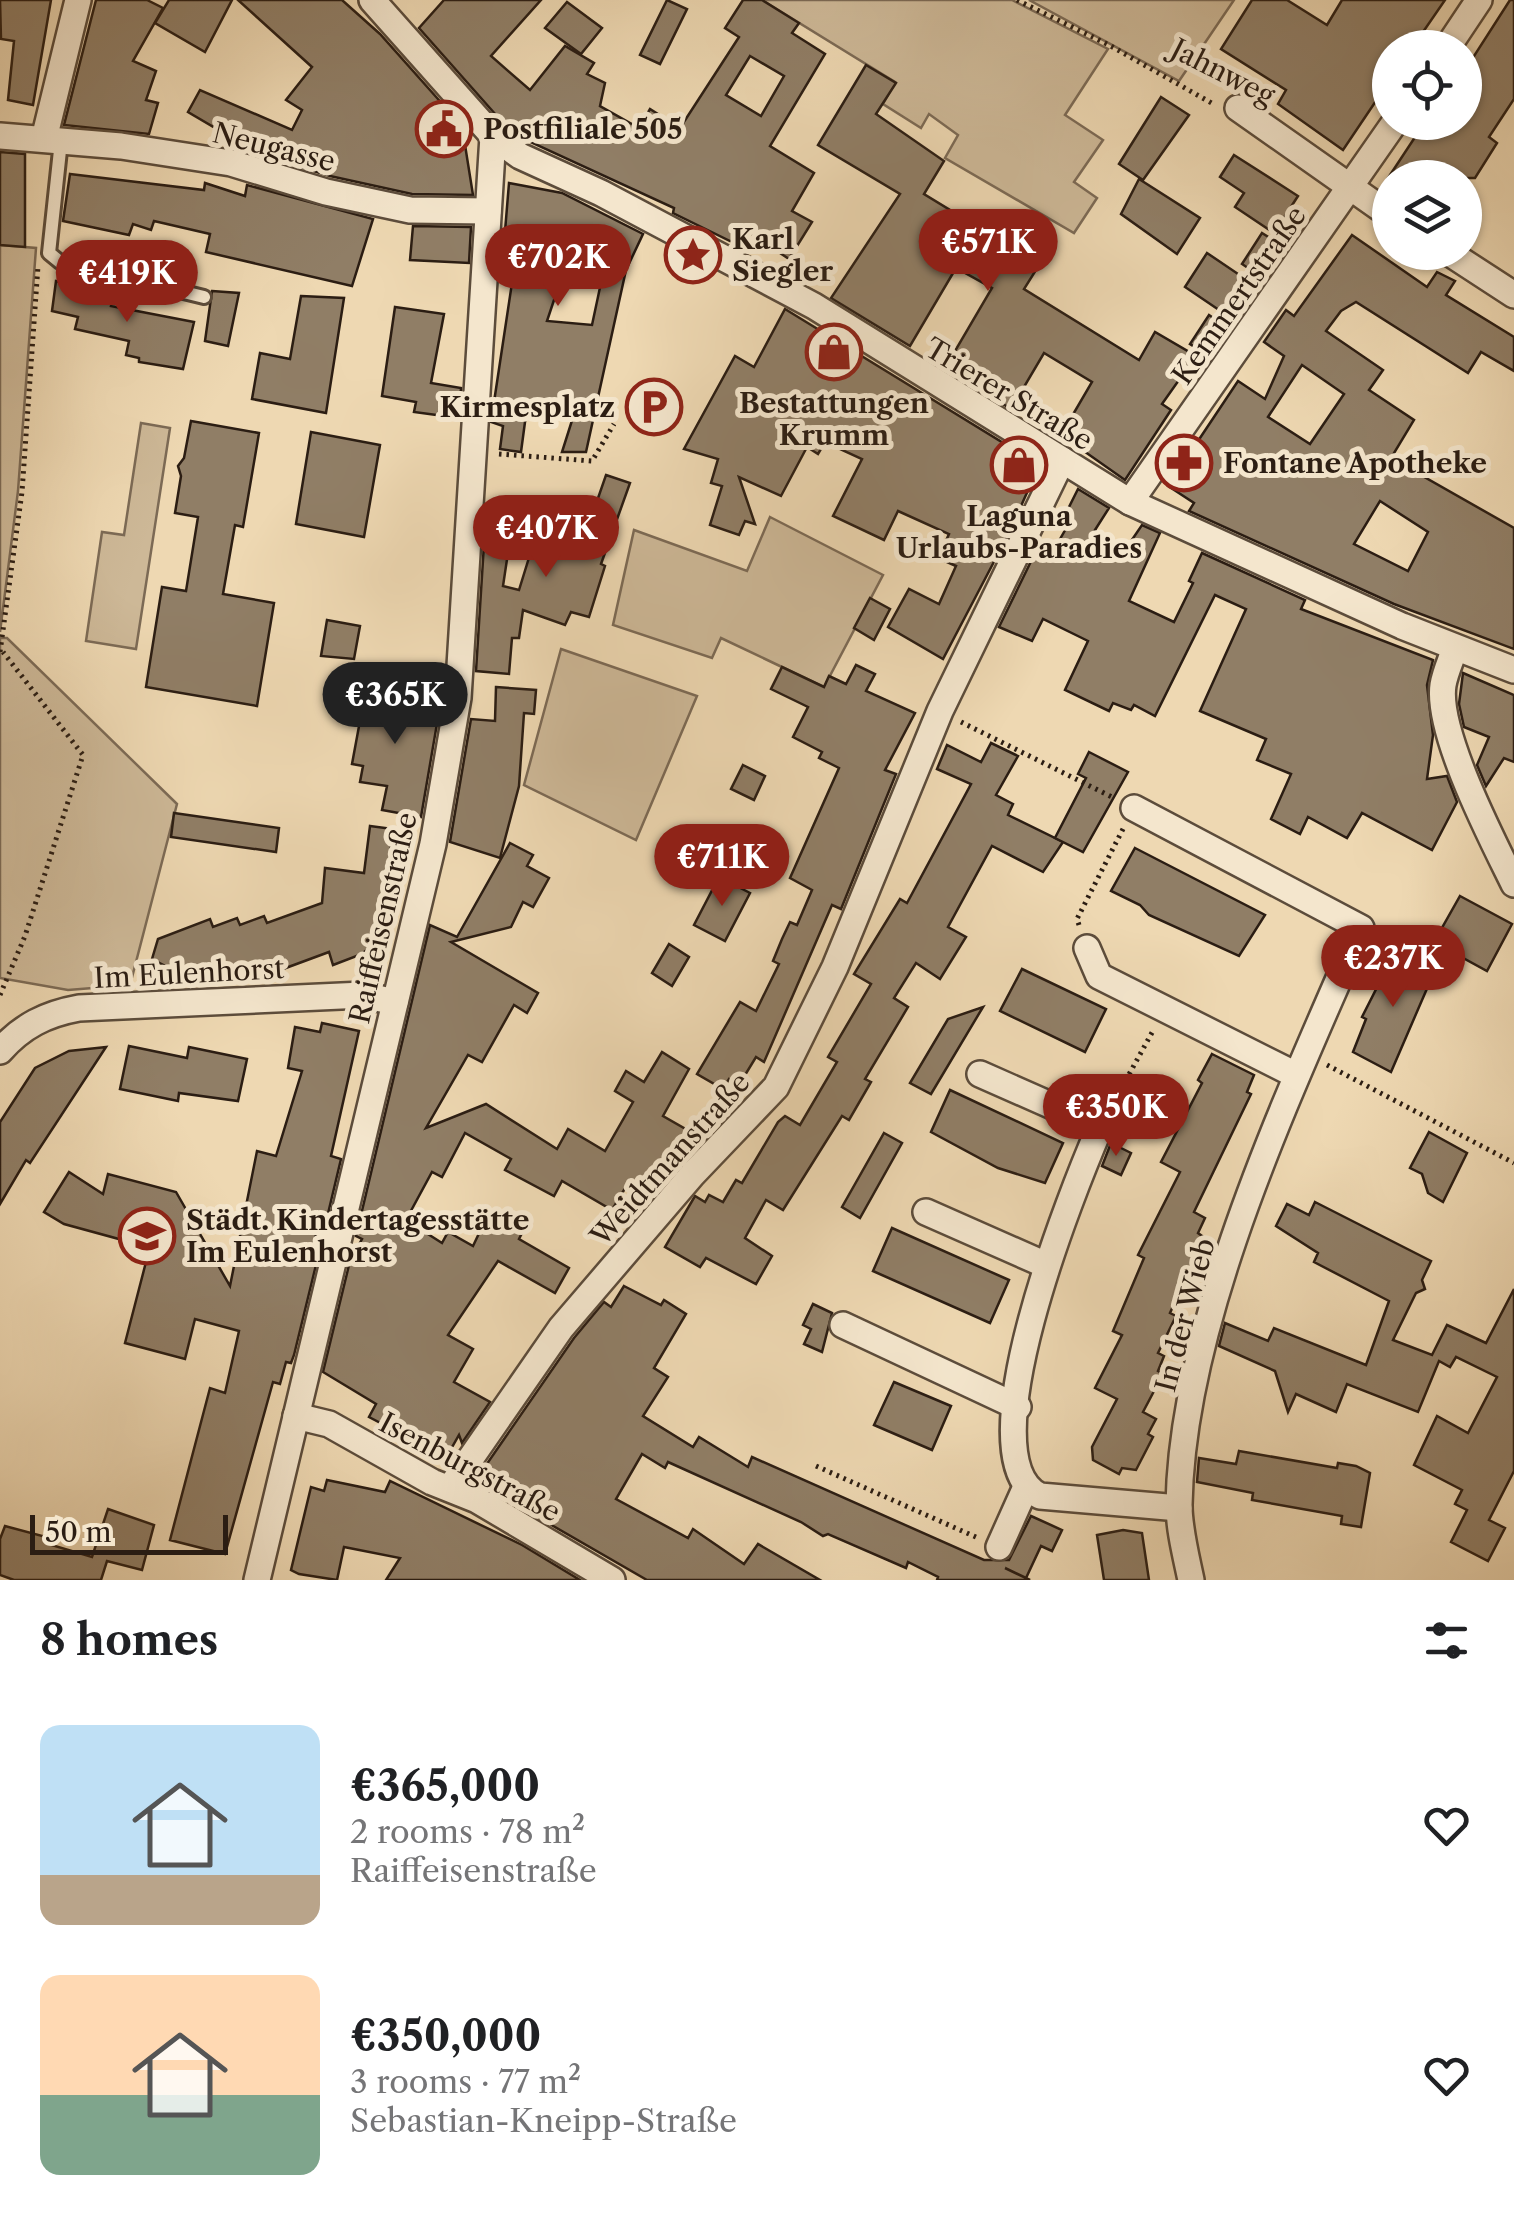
<!DOCTYPE html>
<meta charset="utf-8">
<style>
:root{--surface:#fff;--page:#f6f6f6;--text:#202124;--muted:#757577;--accent:#8f2418}
body{margin:0;font-family:"Libre Caslon Text",serif;background:var(--page);color:var(--text);height:100vh;display:flex;flex-direction:column;font-size:38px;white-space:nowrap}
*{box-sizing:border-box;margin:0}
p{font-size:32px;color:var(--muted)}
.icon{flex:none;width:55px;height:55px;fill:none;stroke:currentColor;stroke-width:2;stroke-linecap:round;stroke-linejoin:round}
.map{position:relative;height:1580px;overflow:hidden}
.sheet{display:flex;flex-direction:column;background:var(--surface);flex:1}
.sheet>*{flex:none}
.controls{position:absolute;left:1372px;top:30px;display:grid;gap:20px}
.controls a{display:grid;place-items:center;width:110px;height:110px;border-radius:50%;background:var(--surface);box-shadow:0 2px 8px #0004;font-size:50px}
.scale{position:absolute;left:30px;bottom:25px;width:198px;box-sizing:border-box;padding-left:10px;border:5px solid #2b1d13;border-top:0;font-size:28px;line-height:35px;white-space:nowrap;color:#2b1d13;-webkit-text-stroke:8px #f4e6cd;paint-order:stroke}
.price{position:absolute;translate:-50% -85px;padding:0 22px;border-radius:35px;background:var(--accent);color:#fff;font-size:32px;line-height:65px;filter:drop-shadow(0 2px 5px #0008)}
.price::after{content:'';position:absolute;left:50%;top:60px;width:30px;height:22px;margin-left:-15px;background:inherit;clip-path:polygon(0 0,100% 0,50% 100%)}
.price.on{background:#222;color:#fff}
ul{padding:0;list-style:none}
li{display:flex;align-items:center;gap:30px;height:250px;padding:0 40px}
li span{display:grid;place-items:center;flex:none;width:280px;height:200px;border-radius:20px;color:#555}
li>.icon{margin-inline-start:auto}
span .icon{width:120px;height:120px;fill:#fffc;stroke-width:1}
li b{font-size:42px}
h2{display:flex;justify-content:space-between;align-items:center;height:120px;padding:0 40px;font-size:42px}
.map>svg:first-child{display:block}
.green{fill:#cdb897;stroke:#7c6a55;stroke-width:2.5}
.building{fill:#907e66;stroke:#2b1d13;stroke-width:2.5;fill-rule:evenodd}
.lines{fill:none;stroke-linecap:round;stroke-linejoin:round}
.lane-casing{stroke:#5c4c3b;stroke-width:18}
.street-casing{stroke:#5c4c3b;stroke-width:30}
.path{stroke:#2b1d13;stroke-width:5;stroke-dasharray:2.5 5;stroke-linecap:butt}
.lane{stroke:#f4e6cd;stroke-width:12}
.street{stroke:#f4e6cd;stroke-width:25}
.labels{text-anchor:middle;dominant-baseline:central;stroke-width:10;stroke-linejoin:round;paint-order:stroke}
.street-label{font-size:28px;fill:#2b1d13;stroke:#f4e6cd}
.poi-label{font-size:28px;font-weight:bold;fill:#2b1d13;stroke:#f4e6cd;text-anchor:start}
</style>
<div class="map">
<svg width="1514" height="1580" viewBox="0 0 1514 1580">
<rect width="100%" height="100%" fill="#eed8b2"/>
<filter id="stains"><feTurbulence type="fractalNoise" baseFrequency=".002" numOctaves="4"/><feColorMatrix values="0 0 0 0 .2 0 0 0 0 .09 0 0 0 0 .02 0 0 0 .5 -.17"/></filter>
<radialGradient id="worn" r=".72"><stop offset=".6" stop-color="#630" stop-opacity="0"/><stop offset="1" stop-color="#630" stop-opacity=".3"/></radialGradient>
<!-- green -->
<g class="green">
<path d="M762,0h250l96,49 -43,66 38,25 -29,42 23,16 -23,35 -129,-75 13,-23 -29,-21 -8,14 -38,-24 12,-22z"/>
<path d="M1029,0h205l-55,81z"/>
<path d="M0,245l36,3 -18,243 -18,141z"/>
<path d="M141,423l29,5 -34,221 -50,-8 16,-109 22,3z"/>
<path d="M770,517l113,58 -59,112 -103,-49 -9,20 -99,-33 21,-95 113,41z"/>
<path d="M0,638h7l170,166 -47,181 -62,5 -68,-12z"/>
<path d="M561,649l136,47 -61,144 -112,-55z"/>
</g>
<!-- building -->
<g class="building">
<path d="M0,0h51l-18,105 -25,-5 6,-59 -13,-2z"/>
<path d="M96,0h51l16,8 -30,53 23,10 -10,29 12,3 -9,31 -85,-9z"/>
<path d="M169,0h63l-27,52 -50,-29z"/>
<path d="M238,0h104l38,34 82,92 11,69 -61,-1 -82,-18 -69,-21 -73,-43 12,-22 92,40 10,-20 -16,-10 26,-33z"/>
<path d="M444,0h97l-50,56 39,34 35,-44 29,17 -7,11 18,9 -5,23 39,22 11,-19 30,19 59,-91 -14,-9 18,-28h19l37,23 -7,10 33,21 -55,92 44,27 -22,38 20,11 -23,37 -45,-30 -7,12h-7l-57,-28 1,-5 -148,-68 -22,-16 -85,-96zM750,56l34,20 -23,40 -35,-21z"/>
<path d="M667,0l20,9 -27,55 -20,-9z"/>
<path d="M1252,0h35l40,25 15,-25h103l-33,48h-22v32l-47,70 -65,-46 8,-14 -65,-41z"/>
<path d="M1510,0h4v99l-25,38 8,6 -22,35h-87l37,-56h40v-52z"/>
<path d="M567,2l35,26 -21,26 -36,-26z"/>
<path d="M866,65l30,18 -20,31 68,47 -20,33 59,36 8,-12 55,36 -22,35 115,71 16,-28 41,24 -34,48 9,6 -46,70 -64,-45 31,-53 -48,-29 -33,56 -66,-41 47,-80 -36,-20 -46,78 -79,-48 69,-104 -82,-49z"/>
<path d="M1161,97l28,18 -46,65 -24,-16z"/>
<path d="M0,152l25,2v93l-25,-2z"/>
<path d="M1234,155l64,41 -24,37 -39,-26 9,-14 -24,-16z"/>
<path d="M70,174l134,16 1,-7 40,13 2,-11 126,34 -21,67 -146,-34 4,-18 -56,-13 -3,9 -18,-6 -4,11 -66,-14z"/>
<path d="M1139,179l61,39 -23,36 -56,-40z"/>
<path d="M509,183l53,10 81,41 -17,36 -40,182h-24l13,-41 -48,-4 -6,45 -21,-3 3,-23 -12,-4 21,-139 -11,-3zM569,255l36,9 -13,61 -45,-4z"/>
<path d="M413,226l58,1 -2,36 -59,-3z"/>
<path d="M1262,233l19,12 -21,31 -18,-12z"/>
<path d="M1352,235l75,52 10,-15 18,9 -9,14 68,42v34l-33,-19 -13,21 -112,-71 -15,9 -15,20 57,39 -14,20 45,30 -23,38 123,70v121l-120,-45 -205,-93 5,-8 -26,-17 70,-105 27,18 19,-43 -20,-14 22,-32 8,6zM1302,365l42,29 -34,50 -42,-27zM1380,501l48,31 -20,39 -54,-27z"/>
<path d="M1207,253l40,27 -22,34 -40,-27z"/>
<path d="M56,281l58,14 -3,11 83,16 -11,47 -44,-7v-4l-13,-3 3,-14 -54,-12 3,-12 -26,-6z"/>
<path d="M212,291l27,2 -11,53 -23,-5z"/>
<path d="M301,296l43,2 -18,115 -74,-14 8,-46 30,6z"/>
<path d="M395,307l49,7 -13,69 30,5 -2,30 -45,-6 2,-10 -34,-6z"/>
<path d="M785,309l251,154 2,5 -30,67 -65,124 -55,-32 21,-38 30,15 17,-38 -18,-8 11,-24 -51,-23 -14,29 -51,-24 29,-57 -37,-17 -7,12 -11,-7 -26,49 -42,-19 16,47 -10,-3 -6,14 -29,-10 12,-39 -11,-3 7,-24 -34,-10 51,-93 19,11z"/>
<path d="M1209,315l18,12 -19,28 -18,-11z"/>
<path d="M191,421l68,12 -16,94 -8,-2 -12,69 51,9 -17,103 -111,-19 16,-100 24,4 12,-74 -23,-4 6,-37 -3,-10 6,-8z"/>
<path d="M311,432l69,13 -16,92 -68,-13z"/>
<path d="M606,475l24,8 -29,81 4,2 -16,51 -18,-5 -6,13 -42,-15 -4,28h-7l-3,36 -33,-3 8,-127 25,2 -6,40 16,4 13,-42 19,1 1,-22 35,3z"/>
<path d="M1078,489l31,19 -14,22 30,20 17,-25 18,8 -31,68 45,21 19,-39 -4,-2 13,-28 103,47 -4,9 132,51 -6,25 6,50 -6,44 20,-3 10,26 -25,48 -70,-37 -15,25 -39,-21 -8,17 -29,-15 20,-45 -34,-14 9,-21 -66,-28 46,-102 -31,-14 -60,121 -21,-11 -3,5 -18,-7 -4,8 -44,-21 23,-49 -45,-22 -11,22 -33,-14 39,-80 14,6 20,-35 -7,-3z"/>
<path d="M870,598l20,11 -16,31 -20,-12z"/>
<path d="M327,620l33,6 -6,33 -33,-3z"/>
<path d="M856,665l19,9 -9,17 49,22 -30,57 11,4 -55,135 -9,-4 -68,157 -8,-5 -17,28 -10,-6 -6,10 -26,-15 43,-72 16,9 23,-47 -6,-3 9,-22 8,-17 7,3 15,-35 -22,-12 49,-110 -20,-10 3,-6 -29,-15 15,-30 -37,-18 11,-22 42,20 5,-11 17,8z"/>
<path d="M1463,673l51,22v67l-10,-4 -18,28 -9,-21 12,-28 -25,-10 -5,-23z"/>
<path d="M496,687l40,3 -2,24 -10,-1 -5,73 -19,72 -50,-16 21,-123 24,2z"/>
<path d="M348,688l92,18 -19,111 -39,-7 5,-24 -27,-4 3,-16 -11,-2 10,-54 -17,-3z"/>
<path d="M991,743l27,13 -22,39 17,9 -5,11 55,27 -20,30 -51,-26 -44,81 18,10 -26,42 -24,-16 -22,35 14,9 -43,72 6,3 -22,38 -7,-4 -59,94 -17,-10 -21,38 27,18 -16,28 -50,-26 -6,9 -35,-20 30,-51 10,6 4,-7 14,7 13,-22 6,3 36,-61 7,-6 15,9 37,-63 -9,-5 43,-73 -17,-10 46,-75 7,4 64,-119 -34,-15 10,-24 34,17z"/>
<path d="M1089,752l39,20 -45,80 -28,-14 31,-60 -8,-4z"/>
<path d="M743,765l22,11 -11,24 -23,-11z"/>
<path d="M174,813l105,15 -3,24 -105,-15z"/>
<path d="M370,826l23,3 -14,110 -17,15 -29,11 -4,-13 -46,17 -2,-7 -25,8 -2,-7 -24,9 -3,-7 -24,8 -2,-4 -14,4 -3,-7 -11,4 -21,-11 6,-20 52,-20 3,8 24,-9 3,7 24,-9 3,7 55,-20 3,-35 39,5z"/>
<path d="M510,843l23,12 -6,11 22,12 -16,29 -10,-5 -12,25 -60,15 87,51 -11,20 -13,-8 -32,57 -14,-7 -42,73 60,-24 71,45 11,-20 37,22 28,-49 -18,-11 11,-20 18,11 18,-30 27,17 -26,47 26,15 -16,26 -7,-4 -22,36 -14,-9 -18,30 -50,-29 -8,15 -49,-26 6,-11 -46,-26 -23,44 -10,-5 -26,48 36,23 6,-11 25,14 10,-21 14,7 4,-9 21,10 -3,6 50,29 -14,25 -57,-32 -50,74 25,14 -19,33 36,20 -28,41 -3,-8 -16,28 -35,-19 3,-5 -42,-22 7,-13 -53,-32 27,-111 12,-22 -6,-3 74,-311 27,12z"/>
<path d="M1135,848l130,67 -26,41 -90,-41 -9,-10 -29,-14z"/>
<path d="M719,877l31,16 -25,48 -31,-16z"/>
<path d="M1460,896l52,28 -25,47 -53,-29z"/>
<path d="M669,944l20,13 -17,29 -20,-13z"/>
<path d="M1396,950l39,20 -44,102 -38,-20 13,-33 -4,-2z"/>
<path d="M1022,969l84,40 -21,43 -85,-41z"/>
<path d="M983,1007l-52,87 -21,-11 38,-64z"/>
<path d="M322,1023l37,8 -28,125 10,3 -15,63 -6,-3 -11,43 7,3 -22,90 -3,8 -5,-1 -6,22 -7,-2 -48,172 -55,-14 40,-152 15,5 14,-62 -44,-12 -10,40 -60,-16 21,-81 -13,-3 4,-15 -73,-20 -20,-12 25,-40 34,22 5,-20 68,18 15,26 8,2 -3,7 34,59 27,-135 19,5 26,-85 -14,-3 7,-41 25,5z"/>
<path d="M129,1046l58,12 2,-11 58,12 -9,42 -59,-8 -1,8 -58,-12z"/>
<path d="M106,1047l-76,116 -4,-3 -26,44v-82l35,-54 34,-17z"/>
<path d="M1212,1054l42,21 -7,17 4,2 -57,118 11,6 -7,15 4,3 -5,11 3,1 -30,65 6,3 -18,37 6,3 -6,15 5,3 -20,38 13,7 -8,15 5,3 -17,33 -14,-2 -3,6 -26,-14 -1,-13 25,-48 -22,-11 27,-53 -9,-4 31,-73 -6,-3 42,-83 -19,-10 41,-79 -4,-3z"/>
<path d="M950,1090l113,53 -18,40 -47,-15 -67,-36z"/>
<path d="M1429,1132l38,21 -24,49 -15,-9 -6,-19 -12,-6z"/>
<path d="M884,1133l18,10 -42,75 -18,-11z"/>
<path d="M1111,1143l20,10 -10,22 -19,-9z"/>
<path d="M1315,1202l116,59 -9,19 3,9 -9,4 -23,47 39,15 15,-30 39,18 28,-54v182l-25,49 16,8 -17,33 -37,-19 16,-32 -12,-6 7,-14 -48,-25 23,-49 31,17 29,-56 -41,-20 -6,10 -11,-6 -21,51 -71,-28 -11,28 -40,-18 -8,18 -13,-41 -56,-25 6,-23 43,18 6,-13 92,37 23,-64 -75,-39 4,-9 -42,-27 11,-22 22,11z"/>
<path d="M892,1228l117,52 -19,43 -117,-52z"/>
<path d="M624,1286l37,19 3,-5 22,14 -32,54 14,9 -25,39 50,31 6,-10 49,30 4,-10 232,103h25l22,-44 31,14 -10,21 -11,-5 -15,32 -21,-10 25,12h-93l1,-3 -30,-15 -2,6 -78,-34 -5,2 -22,-14 -133,-60 -3,6 -23,-14 -26,45 72,39 5,-9 51,35 14,-20 62,36h-173l-172,-99 99,-143 30,-36 7,5z"/>
<path d="M813,1304l19,9 -10,39 -18,-8 7,-15 -8,-4z"/>
<path d="M894,1382l57,24 -19,44 -58,-25z"/>
<path d="M1239,1451l98,17 1,-5 18,3 14,7 -9,54 -20,-3 1,-8 -90,-16 1,-7 -56,-11 2,-24 37,6z"/>
<path d="M327,1480l58,12 5,-11 132,64 58,35h-194l14,-22 -56,-11 -7,33 -38,-6 -8,-4 20,-83 13,4z"/>
<path d="M108,1509l46,16 -12,45 -35,-9 -6,19h-87l-14,-5v-36l5,-13 45,12 -2,6 44,13z"/>
<path d="M1123,1530l19,3 7,47h-45l-7,-45z"/>
</g>
<g class="lines">
<!-- lane casing -->
<g class="lane-casing">
<path id="lane" d="M61,141l-12,112 11,9 144,35"/>
</g>
<!-- street casing -->
<g class="street-casing">
<g id="street">
<path d="M372,0l121,136 27,20 81,37 213,113 316,196 272,124 112,44"/>
<path d="M1447,48l32,-48"/>
<path d="M1238,108l152,107"/>
<path d="M0,136l121,10 110,17 95,29 84,18 78,1"/>
<path d="M44,139l34,-139"/>
<path d="M1448,252l66,43"/>
<path d="M1130,502l265,-380"/>
<path d="M1455,648c-4,12 -10,25 -12,37 -7,47 50,156 71,199"/>
<path d="M1134,808l227,120c-73,169 -179,392 -182,577 0,24 7,51 12,75"/>
<path d="M1087,948l12,28 197,99"/>
<path d="M0,1051c22,-25 46,-37 79,-43l284,-13 32,7"/>
<path d="M980,1074l120,53c-26,60 -137,332 -60,369l139,12"/>
<path d="M926,1212l120,53"/>
<path d="M843,1325l175,82"/>
<path d="M296,1416l33,8 103,58 45,18 135,80"/>
<path d="M450,1488l111,-160 131,-153 84,-88 59,-120 105,-256 122,-251"/>
<path d="M999,1547l26,-58"/>
<path d="M257,1580l176,-736 25,-146 35,-562"/>
</g>
</g>
<!-- path -->
<g class="path">
<path d="M1017,0l92,45 106,60"/>
<path d="M499,454l93,7 22,-37"/>
<path d="M0,652l22,-160 16,-226"/>
<path d="M961,722l151,75"/>
<path d="M1079,925l-2,-6 47,-92"/>
<path d="M0,995l25,-59 58,-181 -80,-103"/>
<path d="M1327,1065l187,98"/>
<path d="M1111,1107l43,-78"/>
<path d="M816,1466l162,72"/>
</g>
<!-- lane -->
<use href="#lane" class="lane"/>
<!-- street -->
<use href="#street" class="street"/>
</g>
<!-- icons -->
<defs>
<g id="civic-ring" transform="scale(2.875)"><circle r="9.5" fill="#f4e6cd" stroke="#8f2418" stroke-width="1.5"/><path d="M-.6-6.5H3V-4.5H.6V-3L4-1V1h2V6H-6V1h2V-1L-.6-3ZM-1.2 2.5V6h2.4V2.5Z" fill="#8f2418"/></g>
<g id="sight-ring" transform="scale(2.875)"><circle r="9.5" fill="#f4e6cd" stroke="#8f2418" stroke-width="1.5"/><path d="M0-6L1.8-2.2L6-1.7L2.9 1.2L3.7 5.4L0 3.3L-3.7 5.4L-2.9 1.2L-6-1.7L-1.8-2.2Z" fill="#8f2418"/></g>
<g id="shop-ring" transform="scale(2.875)"><circle r="9.5" fill="#f4e6cd" stroke="#8f2418" stroke-width="1.5"/><path d="M-5-2.5h2.3a2.7 3.5 0 0 1 5.4 0H5L5.5 6h-11ZM-1.5-2.5h3a1.5 2.3 0 0 0-3 0Z" fill="#8f2418"/></g>
<g id="parking-ring" transform="scale(2.875)"><circle r="9.5" fill="#f4e6cd" stroke="#8f2418" stroke-width="1.5"/><path d="M-3.5-5.5H1a3.5 3.5 0 0 1 0 7H-1V5.5H-3.5ZM-1-3.4V-.6H.8a1.4 1.4 0 0 0 0-2.8Z" fill="#8f2418"/></g>
<g id="pharmacy-ring" transform="scale(2.875)"><circle r="9.5" fill="#f4e6cd" stroke="#8f2418" stroke-width="1.5"/><path d="M-2-6h4v4h4v4h-4v4h-4v-4h-4v-4h4Z" fill="#8f2418"/></g>
<g id="school-ring" transform="scale(2.875)"><circle r="9.5" fill="#f4e6cd" stroke="#8f2418" stroke-width="1.5"/><path d="M0-5L7-2L0 1L-7-2ZM-4 1L0 2.5L4 1V4Q0 6-4 4Z" fill="#8f2418"/></g>
</defs>
<g fill-rule="evenodd">
<use href="#civic-ring" x="444" y="129"/>
<use href="#sight-ring" x="693" y="255"/>
<use href="#shop-ring" x="834" y="352"/>
<use href="#parking-ring" x="654" y="407"/>
<use href="#pharmacy-ring" x="1184" y="463"/>
<use href="#shop-ring" x="1019" y="465"/>
<use href="#school-ring" x="147" y="1236"/>
</g>
<g class="labels">
<!-- street labels -->
<g class="street-label">
<text transform="translate(1223 72) rotate(27)">Jahnweg</text>
<text transform="translate(274 147) rotate(14)">Neugasse</text>
<text transform="translate(1239 295) rotate(-55)">Kemmertstraße</text>
<text transform="translate(1009 394) rotate(31)">Trierer Straße</text>
<text transform="translate(383 918) rotate(-77)">Raiffeisenstraße</text>
<text transform="translate(189 973) rotate(-3)">Im Eulenhorst</text>
<text transform="translate(670 1159) rotate(-48)">Weidtmanstraße</text>
<text transform="translate(1185 1315) rotate(-75)">In der Wieb</text>
<text transform="translate(470 1467) rotate(28)">Isenburgstraße</text>
</g>
<!-- poi labels -->
<g class="poi-label">
<text x="483" y="129">Postfiliale 505</text>
<text x="732" y="239">Karl<tspan x="732" dy="32">Siegler</tspan></text>
<text x="834" y="403" text-anchor="middle">Bestattungen<tspan x="834" dy="32">Krumm</tspan></text>
<text x="615" y="407" text-anchor="end">Kirmesplatz</text>
<text x="1223" y="463">Fontane Apotheke</text>
<text x="1019" y="516" text-anchor="middle">Laguna<tspan x="1019" dy="32">Urlaubs-Paradies</tspan></text>
<text x="186" y="1220">Städt. Kindertagesstätte<tspan x="186" dy="32">Im Eulenhorst</tspan></text>
</g>
</g>
<rect width="100%" height="100%" filter="url(#stains)"/>
<rect width="100%" height="100%" fill="url(#worn)"/>
</svg>
<div class="controls">
<a><svg class="icon" aria-label="locate" viewBox="0 0 24 24"><circle cx="12" cy="12" r="6"/><path d="M12 2v4M12 18v4M2 12h4M18 12h4"/></svg></a>
<a><svg class="icon" aria-label="layers" viewBox="0 0 24 24"><path d="M12 4l9 5-9 5-9-5zM3 14l9 5 9-5"/></svg></a>
</div>
<div class="scale">50 m</div>
<b class="price" style="left:988px;top:294px">€571K</b>
<b class="price" style="left:558px;top:309px">€702K</b>
<b class="price" style="left:127px;top:325px">€419K</b>
<b class="price" style="left:546px;top:580px">€407K</b>
<b class="price on" style="left:395px;top:747px">€365K</b>
<b class="price" style="left:722px;top:909px">€711K</b>
<b class="price" style="left:1393px;top:1010px">€237K</b>
<b class="price" style="left:1116px;top:1159px">€350K</b>
</div>
<section class="sheet">
<h2>8 homes<svg class="icon" aria-label="filters" viewBox="0 0 24 24"><path d="M4 7h16M4 17h16"/><circle cx="9" cy="7" r="2"/><circle cx="15" cy="17" r="2"/></svg></h2>
<ul>
<li><span style="background:linear-gradient(#bfe0f5 75%,#b9a48a 0)"><svg class="icon" aria-label="home" viewBox="0 0 24 24"><path d="M3 11l9-7 9 7M6 9v11h12V9"/></svg></span><div><b>€365,000</b><p>2 rooms · 78 m²</p><p>Raiffeisenstraße</p></div><svg class="icon" aria-label="heart" viewBox="0 0 24 24"><path d="M12 20l-8-8c-3-5 5-10 8-4 3-6 11-1 8 4z"/></svg></li>
<li><span style="background:linear-gradient(#ffd9b3 60%,#7fa58c 0)"><svg class="icon" aria-label="home" viewBox="0 0 24 24"><path d="M3 11l9-7 9 7M6 9v11h12V9"/></svg></span><div><b>€350,000</b><p>3 rooms · 77 m²</p><p>Sebastian-Kneipp-Straße</p></div><svg class="icon" aria-label="heart" viewBox="0 0 24 24"><path d="M12 20l-8-8c-3-5 5-10 8-4 3-6 11-1 8 4z"/></svg></li>
</ul>
</section>
